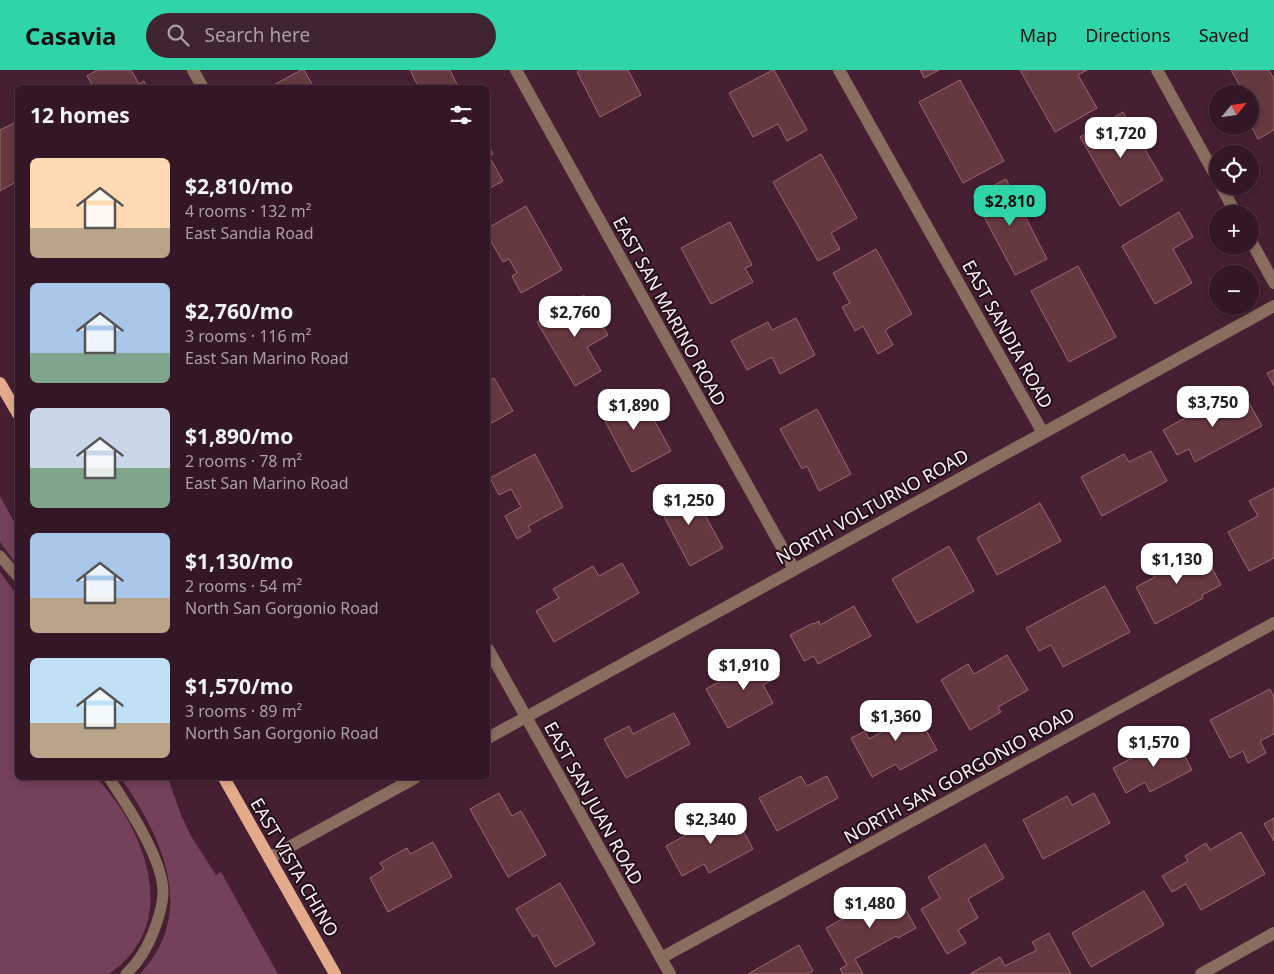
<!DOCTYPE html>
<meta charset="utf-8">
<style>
:root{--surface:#341726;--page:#3f2432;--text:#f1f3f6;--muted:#a99fa7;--line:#4e3643;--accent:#30d4a9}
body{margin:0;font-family:"Noto Sans",sans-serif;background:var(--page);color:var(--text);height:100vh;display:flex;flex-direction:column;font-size:19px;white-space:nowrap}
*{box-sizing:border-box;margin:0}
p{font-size:16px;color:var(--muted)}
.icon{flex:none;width:28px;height:28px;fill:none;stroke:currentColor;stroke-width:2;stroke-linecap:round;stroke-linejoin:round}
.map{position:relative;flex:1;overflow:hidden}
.details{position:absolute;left:15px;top:15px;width:475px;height:695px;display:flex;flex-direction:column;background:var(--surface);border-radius:8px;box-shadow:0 2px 8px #0003,0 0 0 1px var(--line)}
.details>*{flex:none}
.needle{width:32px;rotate:61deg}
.buttons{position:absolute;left:1209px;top:15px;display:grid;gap:10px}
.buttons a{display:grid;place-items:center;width:50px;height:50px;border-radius:50%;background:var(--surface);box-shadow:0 2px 8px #0003,0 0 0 1px var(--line);font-size:25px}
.price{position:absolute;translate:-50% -42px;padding:0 11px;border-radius:10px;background:#fff;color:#222;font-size:16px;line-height:32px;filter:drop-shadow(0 1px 2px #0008)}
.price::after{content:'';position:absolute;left:50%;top:30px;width:15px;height:11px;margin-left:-8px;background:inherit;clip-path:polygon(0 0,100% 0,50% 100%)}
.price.current{background:var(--accent);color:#111}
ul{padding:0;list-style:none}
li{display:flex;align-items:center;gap:15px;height:125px;padding:0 15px}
li span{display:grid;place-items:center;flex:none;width:140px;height:100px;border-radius:8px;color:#555}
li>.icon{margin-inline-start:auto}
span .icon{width:60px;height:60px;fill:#fffc;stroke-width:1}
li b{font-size:21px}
h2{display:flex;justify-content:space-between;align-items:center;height:60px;padding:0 15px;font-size:21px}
header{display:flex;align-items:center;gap:30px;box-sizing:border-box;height:70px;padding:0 25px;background:var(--accent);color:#111}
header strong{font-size:24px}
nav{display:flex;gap:28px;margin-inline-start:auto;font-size:18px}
.search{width:350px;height:45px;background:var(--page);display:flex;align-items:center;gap:12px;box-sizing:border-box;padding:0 18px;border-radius:28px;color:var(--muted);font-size:19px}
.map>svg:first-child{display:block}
.green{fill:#75405a}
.building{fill:#663840;stroke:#9c6a71}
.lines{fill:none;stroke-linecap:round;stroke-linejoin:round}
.lane{stroke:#896d5e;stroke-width:11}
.street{stroke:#896d5e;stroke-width:12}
.primary{stroke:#e3ab8c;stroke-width:12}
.labels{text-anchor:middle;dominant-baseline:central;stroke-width:4;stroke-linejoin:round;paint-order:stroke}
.street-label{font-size:18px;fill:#feeef5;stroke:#211018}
</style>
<header>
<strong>Casavia</strong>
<div class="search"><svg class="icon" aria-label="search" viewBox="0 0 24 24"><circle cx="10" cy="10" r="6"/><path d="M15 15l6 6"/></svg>Search here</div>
<nav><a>Map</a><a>Directions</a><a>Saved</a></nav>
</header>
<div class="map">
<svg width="1274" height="904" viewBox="0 0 1274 904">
<rect width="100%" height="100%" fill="#461f32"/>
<!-- green -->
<g class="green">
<path d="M0,426l17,31v38l-17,-23z"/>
<path d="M0,502l17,23 1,183h79c12,14 24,29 33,46 28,53 33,113 -21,150h-109z"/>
<path d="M121,708h47l13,37 10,21 25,39 5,-3 57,102h-138c58,-62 22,-137 -19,-196z"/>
</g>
<!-- building -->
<g class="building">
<path d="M97,0h34l8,14 5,-3 3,7h-53l-7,-12z"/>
<path d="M301,0h3l10,18h-46z"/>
<path d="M410,0h40l8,16 -39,2z"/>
<path d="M580,0h48l13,25 -41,22 -23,-45z"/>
<path d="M773,0h1l33,60 -20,11 -9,-17 -25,13 -24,-44z"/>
<path d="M920,0h19l-15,8z"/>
<path d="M1020,0h67l-9,5 19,33 -42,24z"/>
<path d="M1231,0h38l5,9v51l-16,9 -8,-15v-30h-17l-1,-3 8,-5z"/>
<path d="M960,10l44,81 -41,22 -44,-81z"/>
<path d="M1123,42l40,68 -43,26 -40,-69z"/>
<path d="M18,51v60l-18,10v-61z"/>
<path d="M488,75l5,9 -4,2 14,25 -15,8z"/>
<path d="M821,84l36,64 -26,15 9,16 -22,12 -45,-79z"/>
<path d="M1006,109l41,80 -32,16 -42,-79z"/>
<path d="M526,136l36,64 -41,23 -9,-17 5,-3 -8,-14 -6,3 -15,-26v-8z"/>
<path d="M1179,142l14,25 -20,12 19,34 -37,21 -33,-58z"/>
<path d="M730,152l22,43 -7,3 8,14 -42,22 -30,-56z"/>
<path d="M876,179l36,65 -27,16 8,15 -15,9 -15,-28 -8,5 -13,-24 8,-4 -17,-30z"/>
<path d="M1078,196l38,71 -47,25 -38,-71z"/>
<path d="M584,225l24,40 -21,12 14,24 -26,15 -38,-64z"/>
<path d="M796,248l19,37 -35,19 -8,-17 -25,13 -16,-29 37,-19 4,8z"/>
<path d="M1274,300v16l-7,-13z"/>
<path d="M494,308l19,33 -25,14v-44z"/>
<path d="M626,321l11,21 10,-5 24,44 -39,21 -35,-66z"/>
<path d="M1245,326l17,30 -67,36 -6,-13 -12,6 -14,-25 56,-30 4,7z"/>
<path d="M817,339l34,65 -32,17 -12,-25 -5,3 -22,-40z"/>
<path d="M1151,381l16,30 -65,35 -21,-39 43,-23 5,8z"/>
<path d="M535,384l28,53 -35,19 3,5 -14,8 -12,-23 16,-9 -10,-18 -12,6 -9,-17z"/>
<path d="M685,415l11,19 2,-2 25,46 -33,18 -34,-65z"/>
<path d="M1274,418v70l-25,13 -21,-39 30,-16 -9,-15z"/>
<path d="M1040,433l21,38 -64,34 -20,-37z"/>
<path d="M949,476l25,45 -57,32 -25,-44z"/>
<path d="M1203,481l18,34 -19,10 1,3 -48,26 -19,-37 19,-10 -5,-11 22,-12 6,11z"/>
<path d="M622,493l17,30 -85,49 -18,-31 23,-13 -6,-9 40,-23 6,10z"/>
<path d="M1105,516l25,46 -67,35 -12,-22 -12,6 -13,-23z"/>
<path d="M854,536l17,30 -53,28 -4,-8 -10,5 -14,-26 23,-12 1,1 5,-3 1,4z"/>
<path d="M766,581l14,25 -17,9 10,18 -45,25 -22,-39 44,-24 -1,-5z"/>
<path d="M1007,585l21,35 -30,17 3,5 -31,18 -29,-50 27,-16 6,10z"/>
<path d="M1270,619l4,8v37l-14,7 6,12 -18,10 -5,-12 -13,7 -20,-38z"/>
<path d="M910,631l27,49 -37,20 -4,-6 -24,13 -21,-39 14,-7 4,8 25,-14 -7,-12z"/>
<path d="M674,643l16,31 -64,34 -22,-39 25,-13 4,8z"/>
<path d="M1176,669l16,31 -42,22 -5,-10 -19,11 -13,-25 27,-14 2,4z"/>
<path d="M801,706l6,10 20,-10 11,22 -61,33 -18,-33z"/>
<path d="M499,723l13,23 9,-5 25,44 -38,22 -38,-68z"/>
<path d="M1094,723l16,30 -67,36 -20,-39 44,-24 5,9z"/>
<path d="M732,740l21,39 -44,24 -5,-9 -22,12 -16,-30z"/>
<path d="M1274,748v23l-10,-17z"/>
<path d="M1241,762l24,42 -64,36 -15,-26 -14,8 -10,-16 26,-15 -3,-5 21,-13 4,7z"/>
<path d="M433,772l19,35 -64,35 -18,-34 14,-9 -4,-6 27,-15 3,6z"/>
<path d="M985,774l19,34 -36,21 10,19 -20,12 8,13 -19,11 -26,-45 19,-11 -12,-21z"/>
<path d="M560,813l35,61 -40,23 -18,-32 -4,2 -17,-28z"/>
<path d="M895,820l21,38 -18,10 -2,-2 -41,23 8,15h-20l-3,-5 7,-4 -21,-37z"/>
<path d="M1144,821l20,34 -73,42 -19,-34z"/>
<path d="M1049,863l22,41h-101l30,-17 5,9 32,-16 -5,-8z"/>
<path d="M799,875l14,26 -6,3h-59z"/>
</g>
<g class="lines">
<!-- lane -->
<g class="lane">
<path d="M0,486l18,21"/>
<path d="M109,708c18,27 54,81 54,114 0,13 -5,28 -10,41 -6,15 -15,30 -27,41"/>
</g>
<!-- street -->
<g class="street">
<path d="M193,0l10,18"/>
<path d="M516,0l278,499"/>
<path d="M839,0l204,363"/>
<path d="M1157,0l61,110"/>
<path d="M1221,116l15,28"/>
<path d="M1250,169l24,44"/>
<path d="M488,579l182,325"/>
<path d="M488,668l786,-432"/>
<path d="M269,788l146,-80"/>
<path d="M661,888l613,-335"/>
<path d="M1201,904l73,-41"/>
</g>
<!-- primary -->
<g class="primary">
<path d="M0,313l18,31"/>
<path d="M224,708l111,196"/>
</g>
</g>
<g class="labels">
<!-- street labels -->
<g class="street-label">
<text transform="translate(670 241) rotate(61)">EAST SAN MARINO ROAD</text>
<text transform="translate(1008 264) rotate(61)">EAST SANDIA ROAD</text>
<text transform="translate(872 436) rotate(-29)">NORTH VOLTURNO ROAD</text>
<text transform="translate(959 705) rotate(-29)">NORTH SAN GORGONIO ROAD</text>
<text transform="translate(594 733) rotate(61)">EAST SAN JUAN ROAD</text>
<text transform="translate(295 797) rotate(60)">EAST VISTA CHINO</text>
</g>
</g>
</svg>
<div class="buttons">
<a><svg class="needle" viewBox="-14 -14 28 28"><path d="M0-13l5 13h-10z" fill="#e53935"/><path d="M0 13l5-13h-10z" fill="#a99fa7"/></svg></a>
<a><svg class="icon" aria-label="locate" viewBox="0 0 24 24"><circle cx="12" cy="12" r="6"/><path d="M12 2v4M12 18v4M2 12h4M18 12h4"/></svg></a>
<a>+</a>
<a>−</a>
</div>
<b class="price" style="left:1121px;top:89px">$1,720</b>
<b class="price current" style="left:1010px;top:157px">$2,810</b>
<b class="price" style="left:575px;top:268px">$2,760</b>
<b class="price" style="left:1213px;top:358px">$3,750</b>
<b class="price" style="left:634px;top:361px">$1,890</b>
<b class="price" style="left:689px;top:456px">$1,250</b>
<b class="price" style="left:1177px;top:515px">$1,130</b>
<b class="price" style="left:744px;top:621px">$1,910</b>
<b class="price" style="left:896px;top:672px">$1,360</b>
<b class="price" style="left:1154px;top:698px">$1,570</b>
<b class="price" style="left:711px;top:775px">$2,340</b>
<b class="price" style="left:870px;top:859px">$1,480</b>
<section class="details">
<h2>12 homes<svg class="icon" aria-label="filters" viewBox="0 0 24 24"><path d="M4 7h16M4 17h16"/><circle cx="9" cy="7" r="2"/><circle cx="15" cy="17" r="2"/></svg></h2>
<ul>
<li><span style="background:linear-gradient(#ffd9b3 70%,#b9a48a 0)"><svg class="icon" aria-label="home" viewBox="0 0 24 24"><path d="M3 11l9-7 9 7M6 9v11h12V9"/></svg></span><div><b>$2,810/mo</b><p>4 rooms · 132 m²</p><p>East Sandia Road</p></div></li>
<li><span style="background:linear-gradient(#a9c7e8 70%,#7fa58c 0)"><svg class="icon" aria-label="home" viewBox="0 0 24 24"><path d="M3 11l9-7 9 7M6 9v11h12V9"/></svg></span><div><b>$2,760/mo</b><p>3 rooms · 116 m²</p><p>East San Marino Road</p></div></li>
<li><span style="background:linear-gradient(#c9d6e8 60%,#7fa58c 0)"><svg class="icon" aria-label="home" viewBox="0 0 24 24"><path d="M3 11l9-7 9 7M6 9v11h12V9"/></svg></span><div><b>$1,890/mo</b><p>2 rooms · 78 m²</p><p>East San Marino Road</p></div></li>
<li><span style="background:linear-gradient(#a9c7e8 65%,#b9a48a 0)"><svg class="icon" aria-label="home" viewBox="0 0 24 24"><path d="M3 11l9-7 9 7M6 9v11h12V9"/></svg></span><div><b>$1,130/mo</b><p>2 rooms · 54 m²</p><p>North San Gorgonio Road</p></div></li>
<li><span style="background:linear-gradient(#bfe0f5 65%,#b9a48a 0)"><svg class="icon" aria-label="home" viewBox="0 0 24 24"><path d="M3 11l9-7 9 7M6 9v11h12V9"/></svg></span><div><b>$1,570/mo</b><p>3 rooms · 89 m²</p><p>North San Gorgonio Road</p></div></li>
</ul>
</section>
</div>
